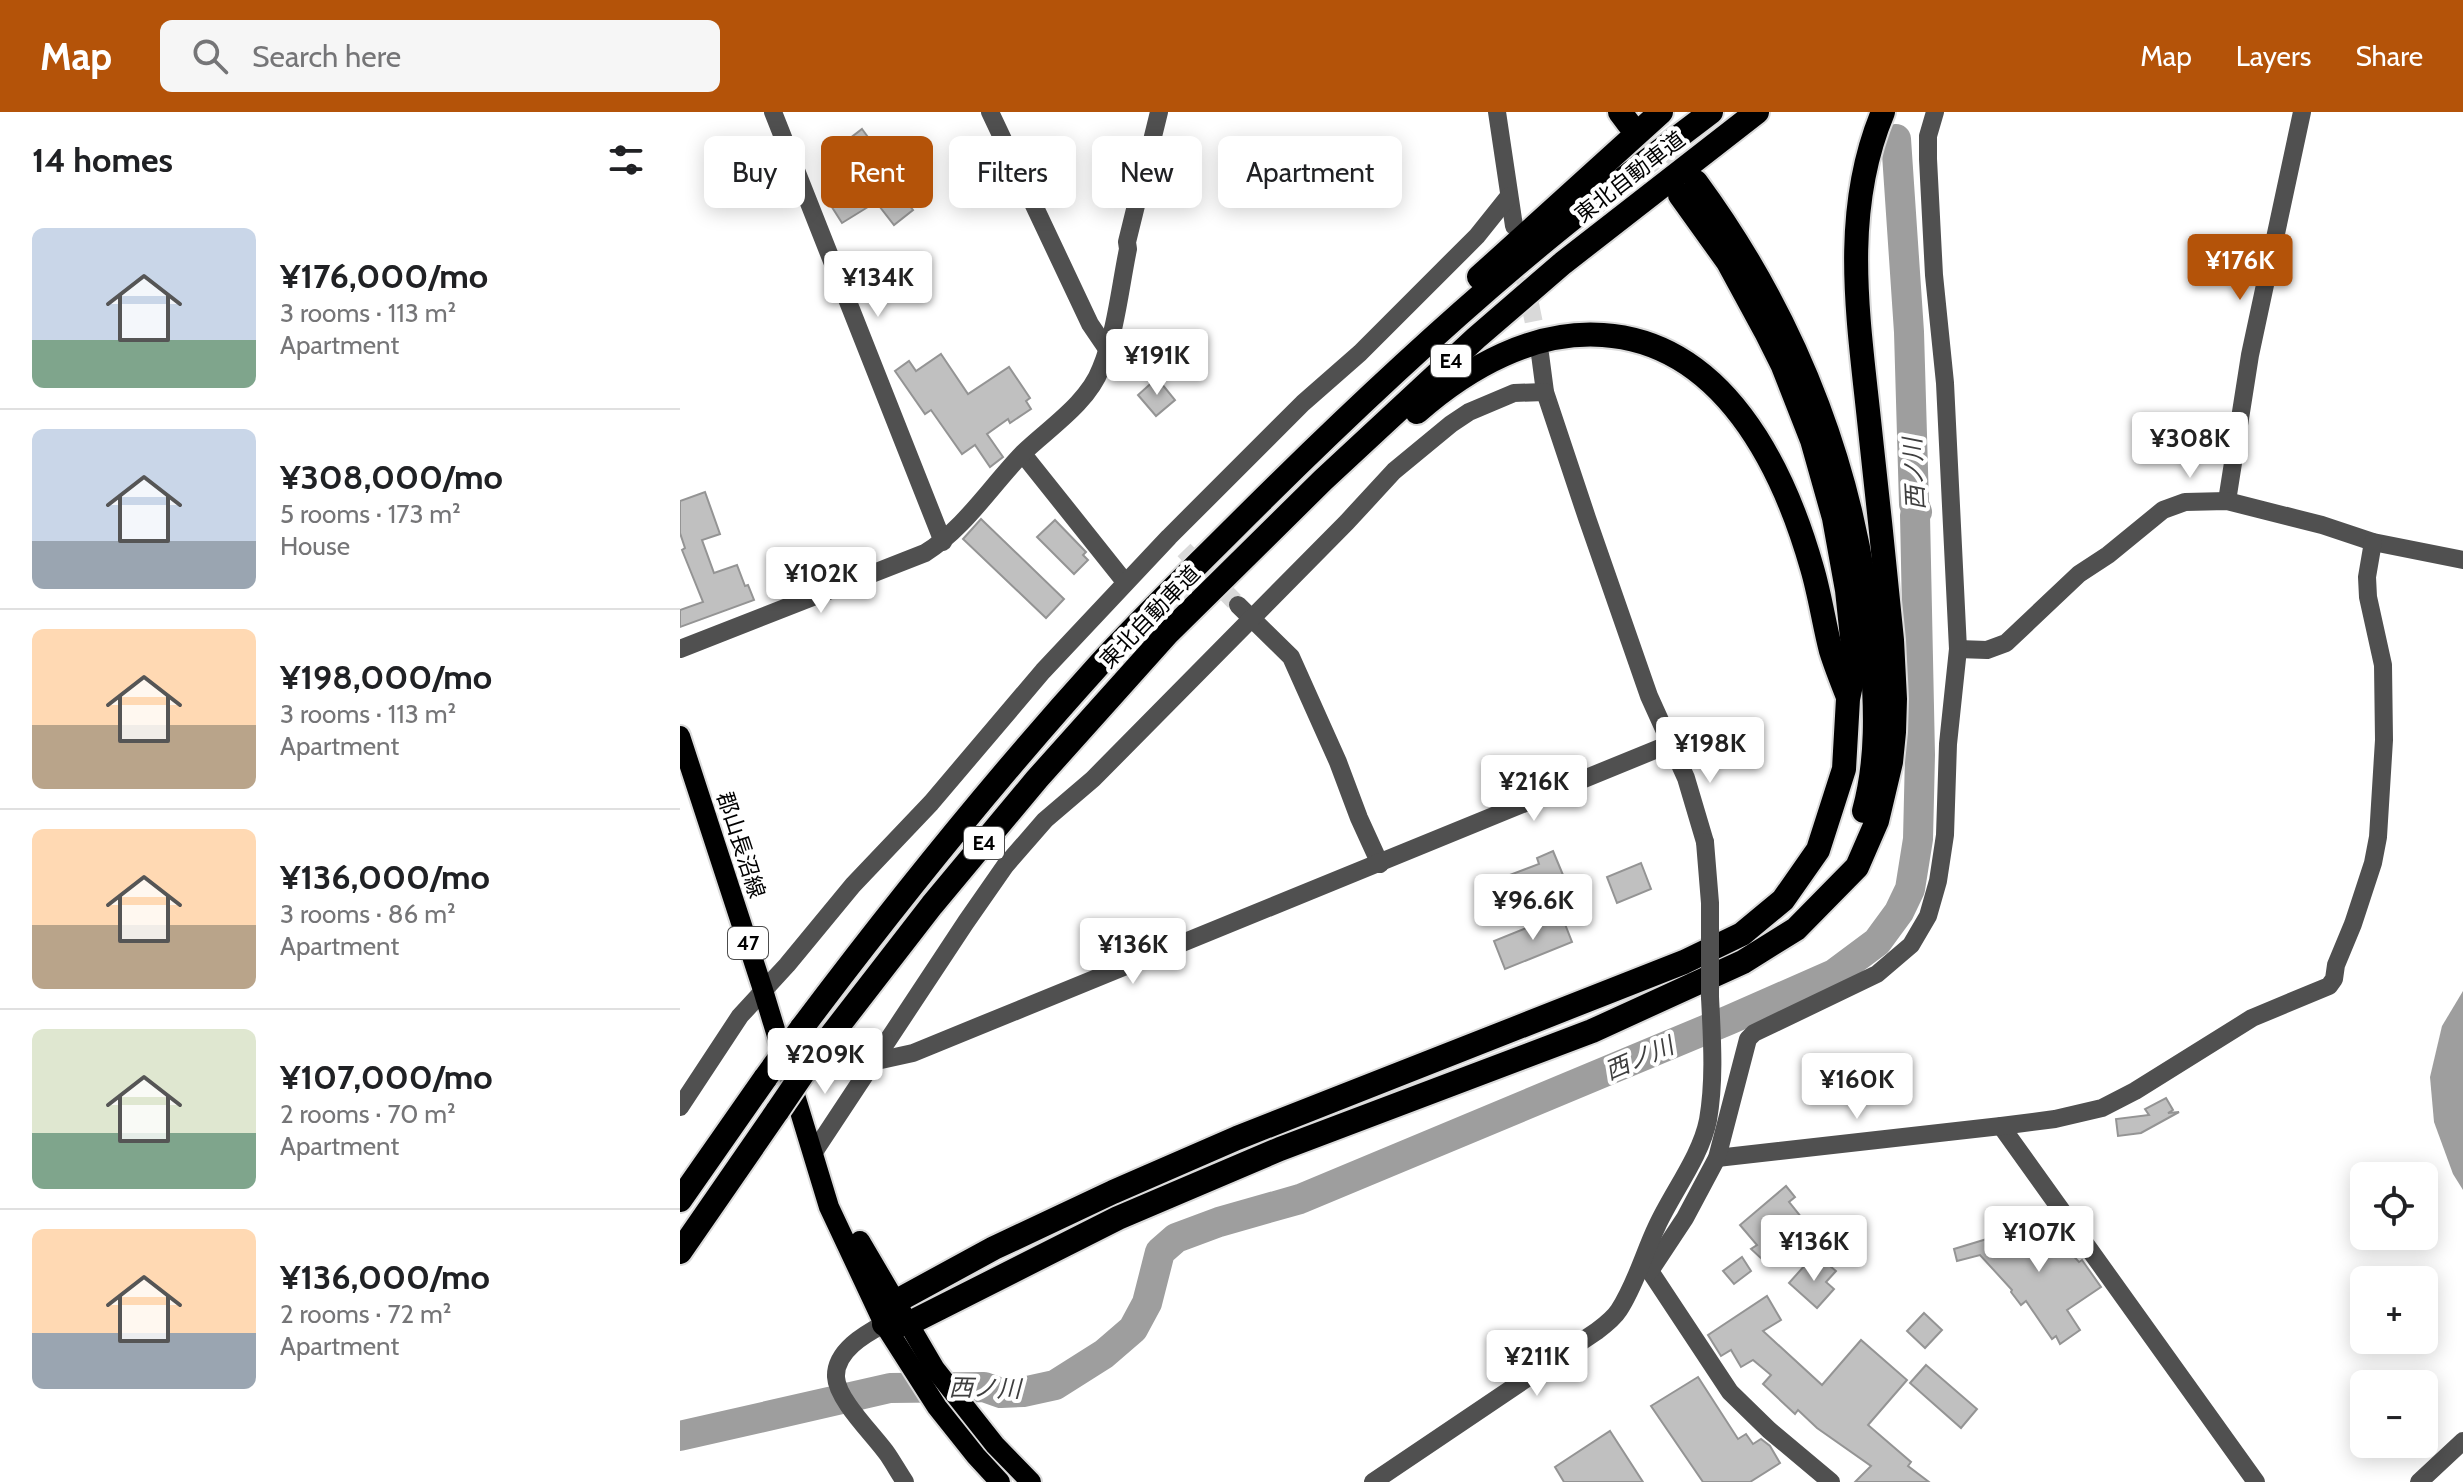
<!DOCTYPE html>
<meta charset="utf-8">
<style>
:root{--surface:#fff;--page:#f6f6f6;--text:#202124;--muted:#757577;--line:#e0e0e0;--accent:#b45309}
body{margin:0;font-family:Cabin,"Noto Sans JP",sans-serif;background:var(--page);color:var(--text);height:100vh;display:flex;flex-direction:column;font-size:30px;white-space:nowrap}
*{box-sizing:border-box;margin:0}
p{font-size:26px;color:var(--muted)}
.icon{flex:none;width:44px;height:44px;fill:none;stroke:currentColor;stroke-width:2;stroke-linecap:round;stroke-linejoin:round}
.map{position:relative;flex:1;overflow:hidden}
.sheet{display:flex;flex-direction:column;background:var(--surface);width:680px}
.sheet>*{flex:none}
.banner{position:absolute;left:24px;top:24px;width:760px;height:72px;display:flex;gap:16px}
.tools{position:absolute;left:1670px;top:1050px;display:grid;gap:16px}
.tools a{display:grid;place-items:center;width:88px;height:88px;border-radius:12px;background:var(--surface);box-shadow:0 4px 20px #0003;font-size:40px}
.price{position:absolute;translate:-50% -68px;padding:0 18px;border-radius:8px;background:#fff;color:#222;font-size:26px;line-height:52px;filter:drop-shadow(0 2px 4px #0008)}
.price::after{content:'';position:absolute;left:50%;top:48px;width:24px;height:18px;margin-left:-12px;background:inherit;clip-path:polygon(0 0,100% 0,50% 100%)}
.price.selected{background:var(--accent);color:#fff}
ul{padding:0;list-style:none}
li{display:flex;align-items:center;gap:24px;height:200px;padding:0 32px}
li+li{border-top:2px solid var(--line)}
li span{display:grid;place-items:center;flex:none;width:224px;height:160px;border-radius:12px;color:#555}
li>.icon{margin-inline-start:auto}
span .icon{width:96px;height:96px;fill:#fffc;stroke-width:1}
li b{font-size:34px}
h2{display:flex;justify-content:space-between;align-items:center;height:96px;padding:0 32px;font-size:34px}
.pill{padding:0 28px;border-radius:12px;background:var(--surface);box-shadow:0 4px 20px #0003;font-size:28px;line-height:72px}
.pill.selected{background:var(--accent);color:#fff}
header{display:flex;align-items:center;gap:48px;box-sizing:border-box;height:112px;padding:0 40px;background:var(--accent);color:#fff}
header strong{font-size:38px}
nav{display:flex;gap:44px;margin-inline-start:auto;font-size:28px}
.search{width:560px;height:72px;background:var(--page);display:flex;align-items:center;gap:20px;box-sizing:border-box;padding:0 28px;border-radius:12px;color:var(--muted);font-size:30px}
main{display:flex;flex:1;min-height:0}
.map>svg:first-child{display:block}
.water{fill:#9e9e9e}
.lines{fill:none;stroke-linecap:round;stroke-linejoin:round}
.river{stroke:#9e9e9e;stroke-width:30}
.building{fill:#c0c0c0;stroke:#949494;stroke-width:2}
.minor-tunnel{stroke:#d9d9d9;stroke-width:18;stroke-dasharray:18 9;stroke-linecap:butt}
.highway-tunnel{stroke:#d9d9d9;stroke-width:24;stroke-dasharray:24 12;stroke-linecap:butt}
.major-casing{stroke:#dbdbdb;stroke-width:24}
.highway-casing{stroke:#dbdbdb;stroke-width:28}
.minor{stroke:#505050;stroke-width:18}
.major{stroke:#000;stroke-width:20}
.highway{stroke:#000;stroke-width:24}
.highway-bridge-casing{stroke:#dbdbdb;stroke-width:28;stroke-linecap:butt}
.minor-bridge{stroke:#505050;stroke-width:18}
.highway-bridge{stroke:#000;stroke-width:24}
.labels{text-anchor:middle;dominant-baseline:central;stroke-width:8;stroke-linejoin:round;paint-order:stroke}
.shield{fill:#fff;stroke:#4c4c4c;stroke-width:2}
.shield-label{font-size:20px;font-weight:bold;fill:#000}
.street-label{font-size:22px;fill:#000;stroke:#fff}
.water-label{font-size:24px;font-style:italic;fill:#3f3f3f;stroke:#fff}
</style>
<header>
<strong>Map</strong>
<div class="search"><svg class="icon" aria-label="search" viewBox="0 0 24 24"><circle cx="10" cy="10" r="6"/><path d="M15 15l6 6"/></svg>Search here</div>
<nav><a>Map</a><a>Layers</a><a>Share</a></nav>
</header>
<main>
<section class="sheet">
<h2>14 homes<svg class="icon" aria-label="filters" viewBox="0 0 24 24"><path d="M4 7h16M4 17h16"/><circle cx="9" cy="7" r="2"/><circle cx="15" cy="17" r="2"/></svg></h2>
<ul>
<li><span style="background:linear-gradient(#c9d6e8 70%,#7fa58c 0)"><svg class="icon" aria-label="home" viewBox="0 0 24 24"><path d="M3 11l9-7 9 7M6 9v11h12V9"/></svg></span><div><b>¥176,000/mo</b><p>3 rooms · 113 m²</p><p>Apartment</p></div></li>
<li><span style="background:linear-gradient(#c9d6e8 70%,#9aa5b1 0)"><svg class="icon" aria-label="home" viewBox="0 0 24 24"><path d="M3 11l9-7 9 7M6 9v11h12V9"/></svg></span><div><b>¥308,000/mo</b><p>5 rooms · 173 m²</p><p>House</p></div></li>
<li><span style="background:linear-gradient(#ffd9b3 60%,#b9a48a 0)"><svg class="icon" aria-label="home" viewBox="0 0 24 24"><path d="M3 11l9-7 9 7M6 9v11h12V9"/></svg></span><div><b>¥198,000/mo</b><p>3 rooms · 113 m²</p><p>Apartment</p></div></li>
<li><span style="background:linear-gradient(#ffd9b3 60%,#b9a48a 0)"><svg class="icon" aria-label="home" viewBox="0 0 24 24"><path d="M3 11l9-7 9 7M6 9v11h12V9"/></svg></span><div><b>¥136,000/mo</b><p>3 rooms · 86 m²</p><p>Apartment</p></div></li>
<li><span style="background:linear-gradient(#dfe7d0 65%,#7fa58c 0)"><svg class="icon" aria-label="home" viewBox="0 0 24 24"><path d="M3 11l9-7 9 7M6 9v11h12V9"/></svg></span><div><b>¥107,000/mo</b><p>2 rooms · 70 m²</p><p>Apartment</p></div></li>
<li><span style="background:linear-gradient(#ffd9b3 65%,#9aa5b1 0)"><svg class="icon" aria-label="home" viewBox="0 0 24 24"><path d="M3 11l9-7 9 7M6 9v11h12V9"/></svg></span><div><b>¥136,000/mo</b><p>2 rooms · 72 m²</p><p>Apartment</p></div></li>
</ul>
</section>
<div class="map">
<svg width="1783" height="1370" viewBox="0 0 1783 1370">
<rect width="100%" height="100%" fill="#fff"/>
<!-- water -->
<path class="water" d="M1783,879v199l-10,-16 -19,-52 -4,-45 12,-51z"/>
<g class="lines">
<!-- river -->
<path class="river" d="M0,1324l210,-48 94,-1 17,6 22,-1 32,-7 49,-31 29,-25 14,-26 13,-51 16,-14 43,-16 81,-23 429,-179 105,-46 43,-32 22,-30 11,-23 8,-50 2,-84 -5,-240 2,-3 -3,-8 -5,-172 -13,-193"/>
</g>
<!-- building -->
<g class="building">
<path d="M182,17l39,53 -6,4 18,24 -19,15 -18,-23 -34,21 -12,-19 33,-20 -27,-35z"/>
<path d="M261,242l27,40 41,-27 21,31 -4,3 5,8 -21,14 -2,-4 -21,15 16,23 -13,10 -15,-22 -13,9 -31,-44 -6,4 -30,-43 14,-10 7,10z"/>
<path d="M477,266l18,22 -19,16 -18,-21z"/>
<path d="M25,380l15,42 -18,6 12,33 23,-8 8,21 3,-1 6,15 -74,27v-17l23,-8 -21,-52 3,-2 -5,-15v-32z"/>
<path d="M301,407l83,80 -18,19 -83,-79z"/>
<path d="M375,408l31,32 -3,3 5,5 -14,14 -37,-37z"/>
<path d="M873,739l20,48 -17,7 -9,-24 -41,16 -7,-19 40,-15 -2,-6z"/>
<path d="M961,751l10,26 -34,14 -10,-26z"/>
<path d="M881,802l11,28 -67,27 -11,-28z"/>
<path d="M1486,986l7,12 -5,3 11,-1 -38,21 -23,3 -2,-17 33,-4 -4,-6z"/>
<path d="M1106,1074l9,11 -6,5 13,16 -16,13 11,13 -19,15 -5,-5 -9,7 -13,-12 6,-4 -17,-20z"/>
<path d="M1357,1105l42,45 3,-2 19,27 -34,23 13,20 -20,14 -4,-8 -4,3 -26,-38 -5,4 -10,-13 1,-2 -32,-35 -23,6 -3,-12 36,-11 4,12 31,-31 5,5z"/>
<path d="M1062,1145l9,14 -17,13 -11,-13z"/>
<path d="M1144,1149l12,10 -10,11 8,7 -17,19 -28,-25 17,-19 9,8z"/>
<path d="M1087,1184l14,24 -18,11 59,54 39,-45 46,40 -39,45 43,37 -3,4 21,16h-74l16,-16 -54,-38 -19,-18 -3,4 -32,-30 8,-9 -18,-15 -12,7 -10,-17 -10,6 -13,-21z"/>
<path d="M1244,1201l18,17 -17,18 -18,-17z"/>
<path d="M1246,1253l51,44 -16,19 -51,-45z"/>
<path d="M1018,1265l40,62 8,-5 7,10 8,-5 9,7 10,17 -30,19h-47l-52,-76z"/>
<path d="M930,1319l33,51h-79l-9,-15z"/>
</g>
<g class="lines">
<!-- minor-tunnel -->
<g class="minor-tunnel">
<path d="M839,139l21,101"/>
<path d="M504,438l54,55"/>
</g>
<!-- highway-tunnel -->
<path class="highway-tunnel" d="M965,0l51,70"/>
<!-- major casing -->
<g class="major-casing">
<g id="major">
<path d="M0,624l83,254 66,217 55,117 53,83 39,49 24,26"/>
<path d="M180,1129l75,128 60,76 36,37"/>
</g>
</g>
<!-- highway casing -->
<g class="highway-casing">
<g id="highway">
<path d="M940,0l9,12"/>
<path d="M1016,70c102,139 164,300 176,472 4,53 6,106 -8,157"/>
<path d="M1000,83l48,67 38,70 17,34 29,74 22,78 13,72 8,76 -7,33 -4,70 -26,81 -35,50 -41,34 -58,28 -447,176 -124,54 -119,56 -99,54 -11,22h24l210,-106 162,-69 312,-118 151,-69 53,-33 61,-62 20,-46 14,-59 3,-30 1,-33 -3,-59c-7,-73 -15,-147 -23,-220 -11,-104 -28,-208 14,-308"/>
<path d="M799,165l182,-165"/>
<path d="M737,300c51,-45 117,-82 186,-77 120,8 180,131 209,233 8,27 12,56 19,83 5,16 11,31 17,46"/>
<path d="M121,917c94,-125 192,-247 297,-363 44,-48 91,-93 137,-139 100,-100 202,-197 311,-287 54,-45 110,-86 165,-128"/>
<path d="M132,948l120,-155 105,-126 130,-145 156,-154 153,-142 87,-75 194,-151"/>
<path d="M0,1088l86,-123"/>
<path d="M0,1140l98,-142"/>
</g>
</g>
<!-- minor -->
<g class="minor">
<path d="M93,0l170,430"/>
<path d="M310,0l100,212 17,25"/>
<path d="M817,0l17,114"/>
<path d="M860,242l5,38 42,126 62,178 37,82 19,64"/>
<path d="M343,342l102,128"/>
<path d="M1547,389l23,-146 52,-243"/>
<path d="M558,493l53,52 47,105 21,56 21,46"/>
<path d="M0,537l245,-96c39,-24 66,-67 98,-100 26,-25 65,-50 78,-85 15,-37 19,-80 27,-119l-1,-7 32,-130"/>
<path d="M1278,537l29,1 19,-7 73,-69 29,-19 55,-45 22,-8 42,-1 95,24 51,17 90,18"/>
<path d="M192,950l41,-9 759,-310"/>
<path d="M0,995l60,-91 47,-51 66,-80 78,-82 112,-132 126,-134 134,-134 57,-50 117,-117 32,-40"/>
<path d="M1321,1014l255,356"/>
<path d="M134,1040l152,-230 39,-56 40,-46 48,-41 254,-257 47,-51 57,-47 18,-12 45,-19 31,-1"/>
<path d="M1037,1046l284,-32 54,-7 47,-11 33,-17 117,-73 77,-32 5,-7 2,-14 17,-41 20,-61 5,-26 6,-97 -1,-75 -15,-68 -1,-20 6,-35"/>
<path d="M964,1150l86,130 39,38 62,52"/>
<path d="M970,1159l35,-53 32,-60 31,-119 6,-6 123,-59 34,-29 17,-29 10,-35 7,-46 3,-91 10,-95 -13,-266 -11,-108 -6,-116v-23l7,-24"/>
<path d="M204,1212c-19,10 -49,27 -48,53 1,23 39,59 52,78 6,9 11,18 17,27"/>
<path d="M693,1370l224,-151c8,-6 17,-13 22,-21 17,-26 25,-57 38,-84 15,-33 44,-70 51,-106 7,-40 4,-82 2,-123"/>
<path d="M1739,1370l44,-41"/>
</g>
<!-- major -->
<use href="#major" class="major"/>
<!-- highway -->
<use href="#highway" class="highway"/>
<!-- highway-bridge casing -->
<g class="highway-bridge-casing">
<g id="highway-bridge">
<path d="M86,965l35,-48"/>
<path d="M98,998l34,-50"/>
</g>
</g>
<!-- minor-bridge -->
<path class="minor-bridge" d="M1025,730l5,61v94"/>
<!-- highway-bridge -->
<use href="#highway-bridge" class="highway-bridge"/>
</g>
<g class="labels">
<!-- shield labels -->
<g class="shield">
<rect x="751" y="233" width="40" height="32" rx="6"/>
<rect x="284" y="715" width="40" height="32" rx="6"/>
<rect x="48" y="815" width="40" height="32" rx="6"/>
</g>
<g class="shield-label">
<text x="771" y="249">E4</text>
<text x="304" y="731">E4</text>
<text x="68" y="831">47</text>
</g>
<!-- street labels -->
<g class="street-label">
<text transform="translate(950 65) rotate(-38)">東北自動車道</text>
<text transform="translate(470 505) rotate(-46)">東北自動車道</text>
<text transform="translate(61 733) rotate(72)">郡山長沼線</text>
</g>
<!-- water labels -->
<g class="water-label">
<text transform="translate(1234 362) rotate(-93)">西ノ川</text>
<text transform="translate(959 946) rotate(-23)">西ノ川</text>
<text transform="translate(305 1276) rotate(1)">西ノ川</text>
</g>
</g>
</svg>
<div class="tools">
<a><svg class="icon" aria-label="locate" viewBox="0 0 24 24"><circle cx="12" cy="12" r="6"/><path d="M12 2v4M12 18v4M2 12h4M18 12h4"/></svg></a>
<a>+</a>
<a>−</a>
</div>
<b class="price selected" style="left:1560px;top:190px">¥176K</b>
<b class="price" style="left:198px;top:207px">¥134K</b>
<b class="price" style="left:477px;top:285px">¥191K</b>
<b class="price" style="left:1510px;top:368px">¥308K</b>
<b class="price" style="left:141px;top:503px">¥102K</b>
<b class="price" style="left:1030px;top:673px">¥198K</b>
<b class="price" style="left:854px;top:711px">¥216K</b>
<b class="price" style="left:853px;top:830px">¥96.6K</b>
<b class="price" style="left:453px;top:874px">¥136K</b>
<b class="price" style="left:145px;top:984px">¥209K</b>
<b class="price" style="left:1177px;top:1009px">¥160K</b>
<b class="price" style="left:1359px;top:1162px">¥107K</b>
<b class="price" style="left:1134px;top:1171px">¥136K</b>
<b class="price" style="left:857px;top:1286px">¥211K</b>
<div class="banner">
<a class="pill">Buy</a>
<a class="pill selected">Rent</a>
<a class="pill">Filters</a>
<a class="pill">New</a>
<a class="pill">Apartment</a>
</div>
</div>
</main>
